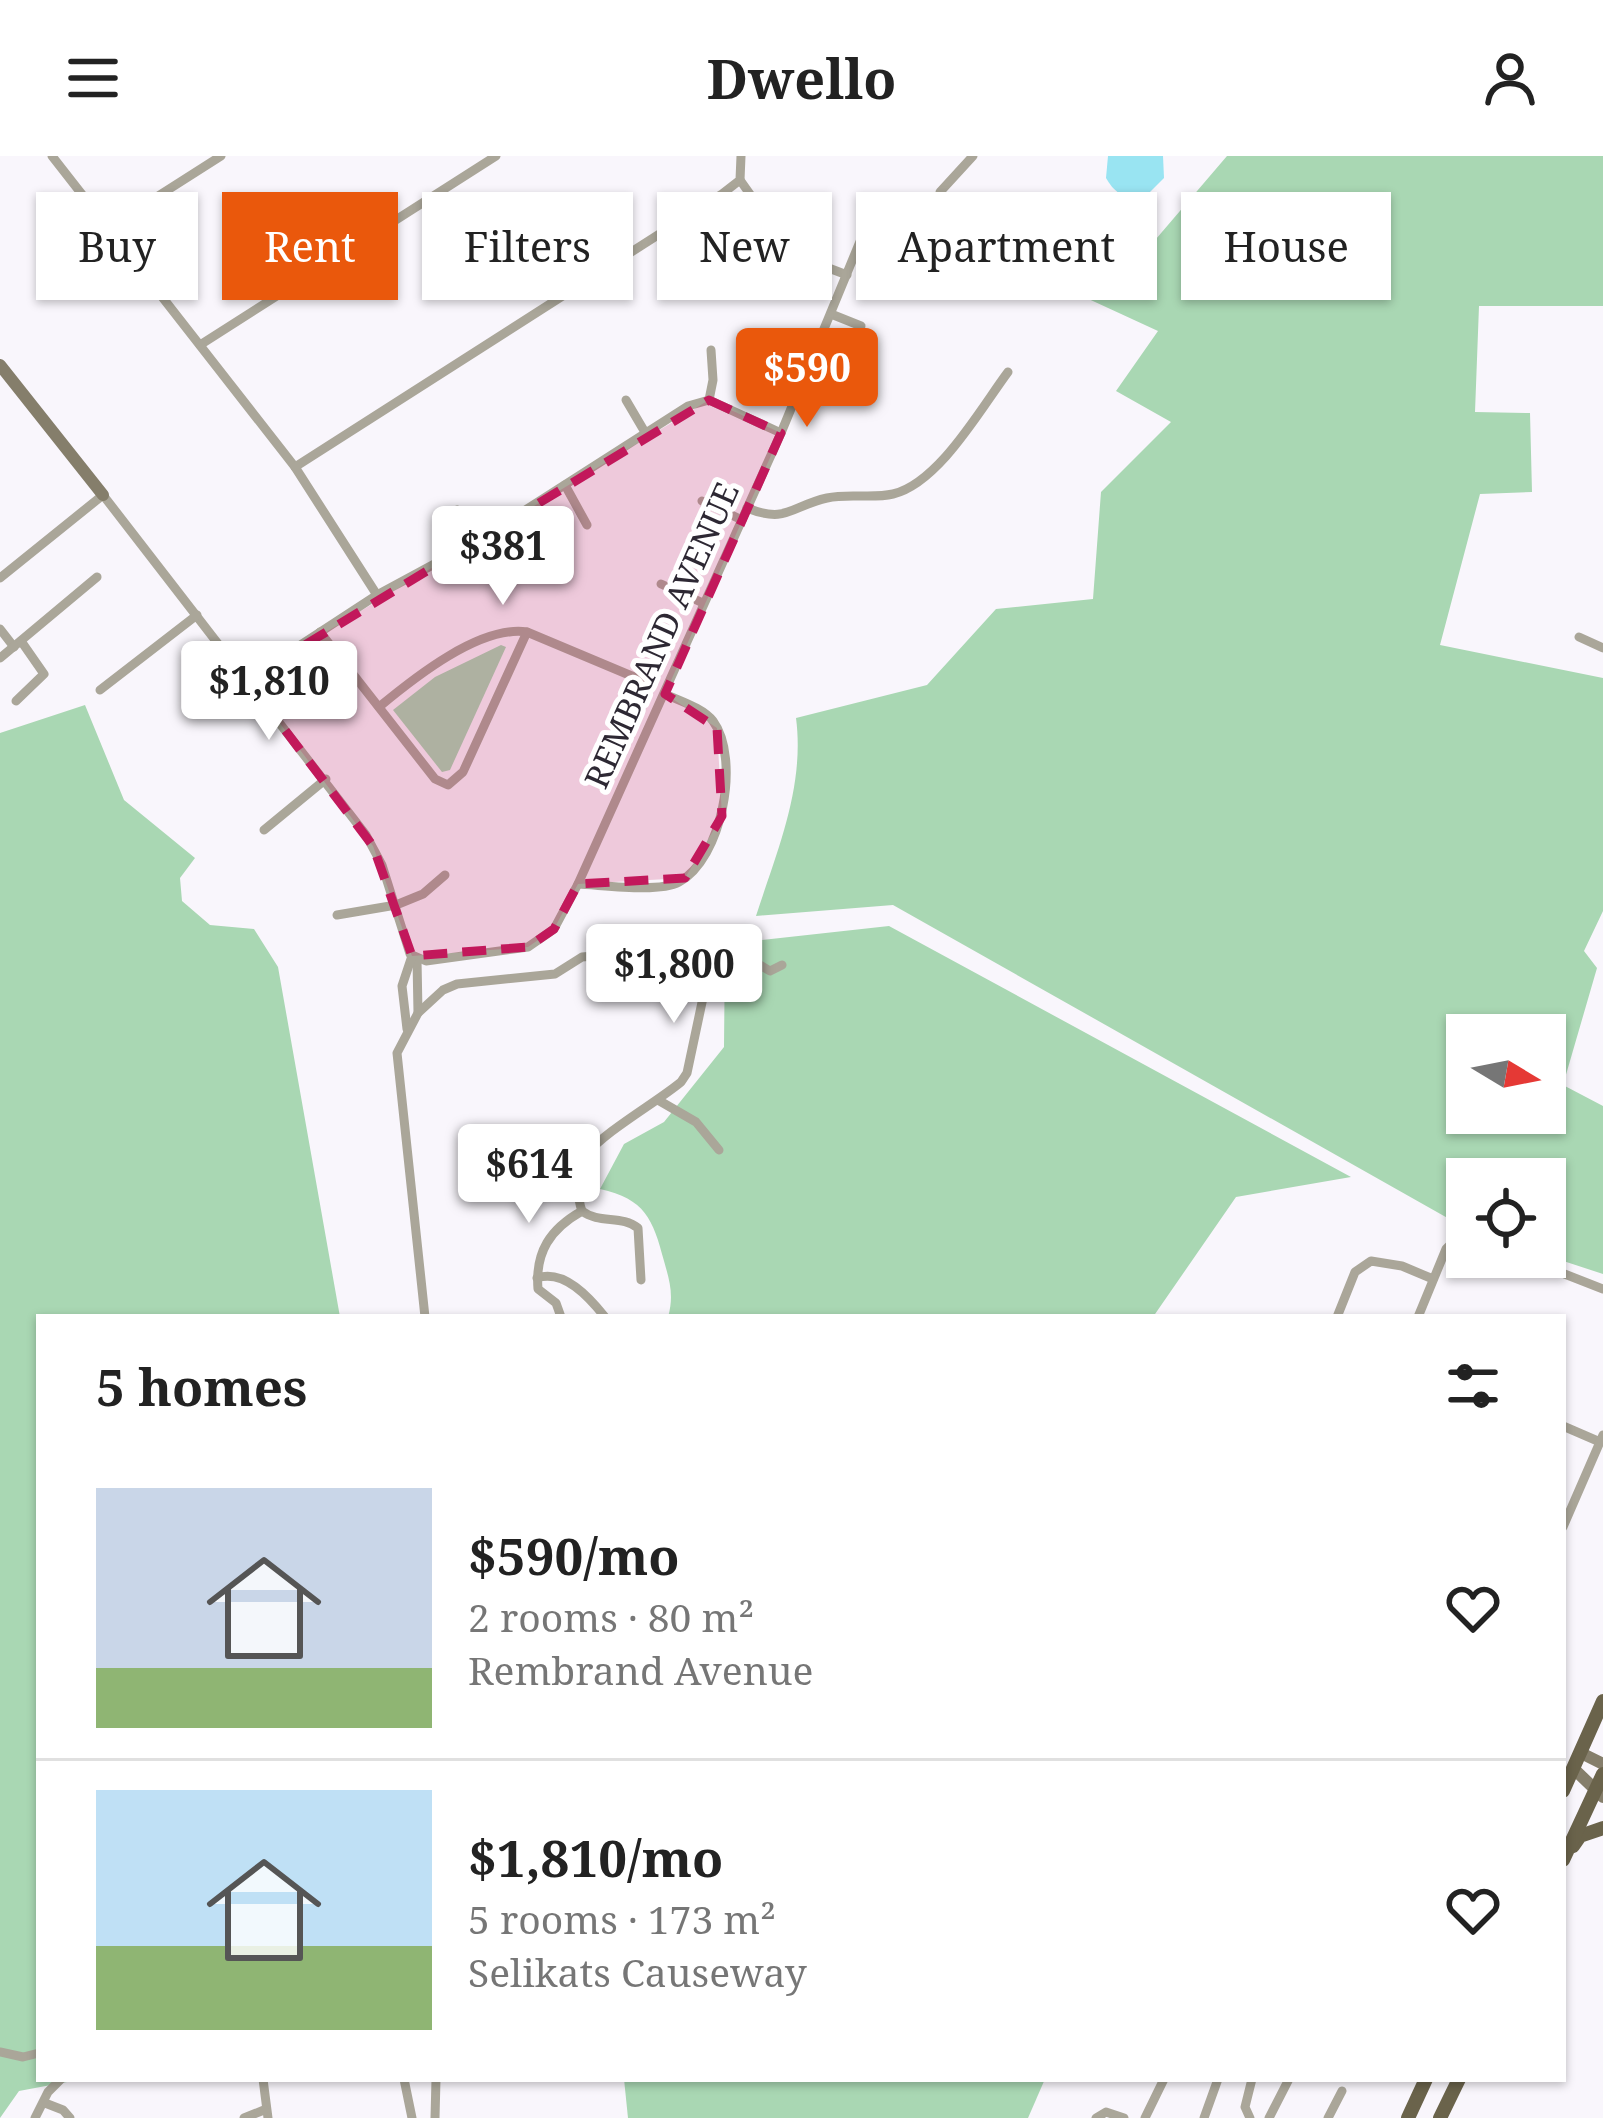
<!DOCTYPE html>
<meta charset="utf-8">
<style>
:root{--surface:#fff;--page:#f2f2f2;--text:#222;--muted:#767676;--line:#e0e0e0;--accent:#ea580c}
body{margin:0;font-family:"Noto Serif",serif;background:var(--page);color:var(--text);height:100vh;display:flex;flex-direction:column;font-size:45px;white-space:nowrap}
*{box-sizing:border-box;margin:0}
p{font-size:39px;color:var(--muted)}
.icon{flex:none;width:66px;height:66px;fill:none;stroke:currentColor;stroke-width:2;stroke-linecap:round;stroke-linejoin:round}
.map{position:relative;flex:1;overflow:hidden}
.sheet{position:absolute;left:36px;top:1158px;width:1530px;height:768px;display:flex;flex-direction:column;background:var(--surface);border-radius:0px;box-shadow:0 3px 9px #0004}
.sheet>*{flex:none}
.guide{position:absolute;left:36px;top:36px;width:1533px;height:108px;display:flex;gap:24px}
.needle{width:78px;rotate:100deg}
.fabs{position:absolute;left:1446px;top:858px;display:grid;gap:24px}
.fabs a{display:grid;place-items:center;width:120px;height:120px;border-radius:0px;background:var(--surface);box-shadow:0 3px 9px #0004;font-size:60px}
.price{position:absolute;translate:-50% -102px;padding:0 27px;border-radius:12px;background:#fff;color:#222;font-size:39px;line-height:78px;filter:drop-shadow(0 3px 6px #0008)}
.price::after{content:'';position:absolute;left:50%;top:72px;width:36px;height:27px;margin-left:-18px;background:inherit;clip-path:polygon(0 0,100% 0,50% 100%)}
.price.on{background:var(--accent);color:#fff}
ul{padding:0;list-style:none}
li{display:flex;align-items:center;gap:36px;height:300px;padding:0 60px}
li+li{border-top:3px solid var(--line)}
li span{display:grid;place-items:center;flex:none;width:336px;height:240px;border-radius:0px;color:#555}
li>.icon{margin-inline-start:auto}
span .icon{width:144px;height:144px;fill:#fffc;stroke-width:1}
li b{font-size:51px}
h2{display:flex;justify-content:space-between;align-items:center;height:144px;padding:0 60px;font-size:51px}
.chip{padding:0 42px;border-radius:0px;background:var(--surface);box-shadow:0 3px 9px #0004;font-size:42px;line-height:108px}
.chip.on{background:var(--accent);color:#fff}
header{display:flex;justify-content:space-between;align-items:center;height:156px;padding:0 60px;background:var(--surface);font-size:54px;font-weight:700}
.map>svg:first-child{display:block}
.green{fill:#a9d7b3;fill-rule:evenodd}
.water{fill:#99e4f2}
.lines{fill:none;stroke-linecap:round;stroke-linejoin:round}
.street{stroke:#aaa699;stroke-width:9}
.secondary{stroke:#857e6b;stroke-width:12}
.primary{stroke:#6a634b;stroke-width:14}
.marked{fill:#c2185b;fill-opacity:0.2;stroke:#c2185b;stroke-width:9;stroke-dasharray:24 15;stroke-linejoin:round}
.labels{text-anchor:middle;dominant-baseline:central;stroke-width:10;stroke-linejoin:round;paint-order:stroke}
.street-label{font-size:33px;fill:#2d2833;stroke:#fff}
</style>
<header><svg class="icon" aria-label="menu" viewBox="0 0 24 24"><path d="M4 6h16M4 12h16M4 18h16"/></svg>Dwello<svg class="icon" aria-label="person" viewBox="0 0 24 24"><circle cx="12" cy="8" r="4"/><path d="M4 21q1-7 8-7t8 7"/></svg></header>
<div class="map">
<svg width="1603" height="1962" viewBox="0 0 1603 1962">
<rect width="100%" height="100%" fill="#f9f6fc"/>
<!-- green -->
<g class="green">
<path d="M1227,0h376v150h-124l-4,106 55,1 2,79 -52,2 -40,151 163,33v233l-19,40 13,17 -34,117 40,21v168l-58,-19v-76h-78v50l-574,-324 -137,11c21,-65 49,-129 40,-198l131,-33 69,-76 97,-10 8,-107 70,-70 -55,-31 42,-60 -89,-41 81,-44zM1467,879h78v78h-78z"/>
<path d="M501,489l5,2 -56,123 -8,2 -49,-62 42,-33z"/>
<path d="M85,549l39,95 71,58 -15,20 2,23 28,24 44,4 24,38 62,350h-301v762h44l-64,12 -19,27v-1385z"/>
<path d="M889,770l462,251 -115,20 -83,120h-485c6,-21 2,-35 -4,-56 -11,-42 -19,-62 -64,-72l24,-45 40,-22 60,-75 1,-103z"/>
<path d="M624,1923h421l-17,39h-400z"/>
</g>
<!-- water -->
<path class="water" d="M1108,0h55l1,22 -19,19c-18,4 -30,-3 -39,-19z"/>
<g class="lines">
<!-- street -->
<g class="street">
<path d="M52,0l243,311 82,128"/>
<path d="M740,24l52,74 55,21"/>
<path d="M940,36l33,-36"/>
<path d="M108,72l113,-72"/>
<path d="M831,158l30,12"/>
<path d="M200,189l296,-189"/>
<path d="M626,244l20,34"/>
<path d="M709,244l4,-20 -2,-30"/>
<path d="M295,311l427,-273 18,-14 1,-24"/>
<path d="M565,329l22,40"/>
<path d="M702,345l40,19"/>
<path d="M747,352c40,16 44,-2 80,-10 22,-5 45,1 66,-4 46,-11 88,-86 115,-122"/>
<path d="M457,354l20,31"/>
<path d="M0,422l103,-83 263,340 16,30 28,89 16,7 102,-14 26,-18 24,-45 203,-451 90,-218 8,-6h12l46,20"/>
<path d="M661,428l42,19"/>
<path d="M0,473l14,18"/>
<path d="M320,476l115,147 13,6 15,-13 64,-140"/>
<path d="M1579,481l24,11"/>
<path d="M0,502l97,-81"/>
<path d="M247,524l130,-85 100,-54 211,-135 21,-6 72,33"/>
<path d="M100,534l97,-75"/>
<path d="M16,545l28,-27 -23,-33"/>
<path d="M379,551c35,-29 101,-82 148,-75l119,50"/>
<path d="M264,674l62,-51"/>
<path d="M578,728c25,1 81,9 101,-2 43,-23 62,-123 34,-161 -10,-13 -33,-20 -48,-27"/>
<path d="M337,759l59,-10 27,-11 22,-19"/>
<path d="M417,803l1,54"/>
<path d="M710,809l18,2 20,-9 22,13 12,-6"/>
<path d="M407,873l-5,-43 10,-30"/>
<path d="M658,944l38,22 23,28"/>
<path d="M582,1055c17,13 40,4 56,17l3,52"/>
<path d="M1521,1101l82,32"/>
<path d="M537,1122c27,-9 52,19 68,39"/>
<path d="M425,1161l-28,-264 21,-40 25,-23 14,-6 98,-10 27,-17 124,-11 5,14 -24,113 -6,9c-24,20 -77,50 -94,72 -10,14 -11,41 -5,57"/>
<path d="M561,1161l-5,-14 -18,-14c-3,-37 12,-60 44,-78"/>
<path d="M1337,1161l18,-45 16,-11 31,5 31,13"/>
<path d="M1418,1161l28,-68 8,-8 13,-2"/>
<path d="M1563,1270l37,16"/>
<path d="M1563,1371l40,-92"/>
<path d="M0,1896l23,5 16,-4"/>
<path d="M263,1923l5,39"/>
<path d="M404,1923l8,39"/>
<path d="M45,1947l18,7 7,8"/>
<path d="M35,1962l13,-26 13,-13"/>
<path d="M244,1962l20,-8"/>
<path d="M435,1962l1,-39"/>
<path d="M1096,1962l10,-6 18,6"/>
<path d="M1145,1962l19,-39"/>
<path d="M1204,1962l14,-39"/>
<path d="M1250,1962l-5,-11 7,-28"/>
<path d="M1269,1962l20,-39"/>
<path d="M1328,1962l14,-27"/>
</g>
<!-- secondary -->
<g class="secondary">
<path d="M0,209l103,130"/>
<path d="M1581,1597l22,11"/>
<path d="M1574,1613l29,28"/>
</g>
<!-- primary -->
<g class="primary">
<path d="M1563,1635l40,-90"/>
<path d="M1573,1690l7,-10 23,-8"/>
<path d="M1563,1704l40,-86"/>
<path d="M1408,1962l18,-39"/>
<path d="M1440,1962l19,-39"/>
</g>
</g>
<!-- marked area -->
<path class="marked" d="M709,244l72,33 -116,261 52,34 5,88 -37,62 -107,6 -24,45 -26,18 -116,9 -39,-110 -126,-166z"/>
<g class="labels">
<!-- street labels -->
<g class="street-label">
<text transform="translate(661 479) rotate(-66)">REMBRAND AVENUE</text>
</g>
</g>
</svg>
<div class="fabs">
<a><svg class="needle" viewBox="-14 -14 28 28"><path d="M0-13l5 13h-10z" fill="#e53935"/><path d="M0 13l5-13h-10z" fill="#767676"/></svg></a>
<a><svg class="icon" aria-label="locate" viewBox="0 0 24 24"><circle cx="12" cy="12" r="6"/><path d="M12 2v4M12 18v4M2 12h4M18 12h4"/></svg></a>
</div>
<b class="price on" style="left:807px;top:274px">$590</b>
<b class="price" style="left:503px;top:452px">$381</b>
<b class="price" style="left:269px;top:587px">$1,810</b>
<b class="price" style="left:674px;top:870px">$1,800</b>
<b class="price" style="left:529px;top:1070px">$614</b>
<div class="guide">
<a class="chip">Buy</a>
<a class="chip on">Rent</a>
<a class="chip">Filters</a>
<a class="chip">New</a>
<a class="chip">Apartment</a>
<a class="chip">House</a>
</div>
<section class="sheet">
<h2>5 homes<svg class="icon" aria-label="filters" viewBox="0 0 24 24"><path d="M4 7h16M4 17h16"/><circle cx="9" cy="7" r="2"/><circle cx="15" cy="17" r="2"/></svg></h2>
<ul>
<li><span style="background:linear-gradient(#c9d6e8 75%,#8fb573 0)"><svg class="icon" aria-label="home" viewBox="0 0 24 24"><path d="M3 11l9-7 9 7M6 9v11h12V9"/></svg></span><div><b>$590/mo</b><p>2 rooms · 80 m²</p><p>Rembrand Avenue</p></div><svg class="icon" aria-label="heart" viewBox="0 0 24 24"><path d="M12 20l-8-8c-3-5 5-10 8-4 3-6 11-1 8 4z"/></svg></li>
<li><span style="background:linear-gradient(#bfe0f5 65%,#8fb573 0)"><svg class="icon" aria-label="home" viewBox="0 0 24 24"><path d="M3 11l9-7 9 7M6 9v11h12V9"/></svg></span><div><b>$1,810/mo</b><p>5 rooms · 173 m²</p><p>Selikats Causeway</p></div><svg class="icon" aria-label="heart" viewBox="0 0 24 24"><path d="M12 20l-8-8c-3-5 5-10 8-4 3-6 11-1 8 4z"/></svg></li>
</ul>
</section>
</div>
